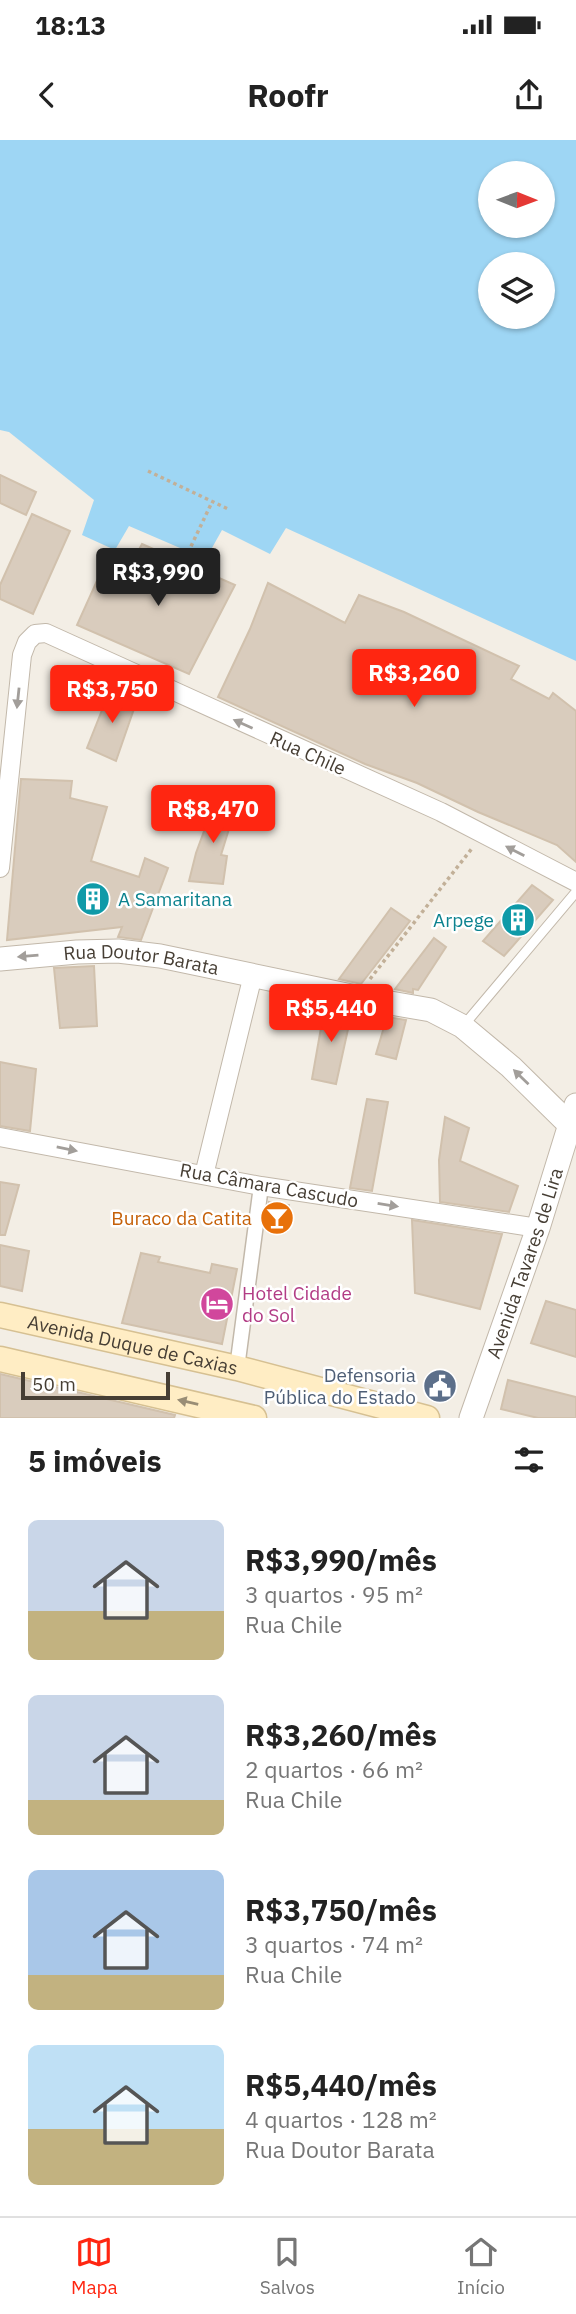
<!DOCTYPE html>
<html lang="pt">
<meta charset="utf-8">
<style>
:root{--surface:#fff;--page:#f6f6f6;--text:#222;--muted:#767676;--line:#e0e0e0;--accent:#ff2611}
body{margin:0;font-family:"IBM Plex Sans",sans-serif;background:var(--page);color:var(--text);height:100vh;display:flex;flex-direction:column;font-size:26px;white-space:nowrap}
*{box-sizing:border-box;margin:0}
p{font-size:23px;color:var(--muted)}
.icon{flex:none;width:38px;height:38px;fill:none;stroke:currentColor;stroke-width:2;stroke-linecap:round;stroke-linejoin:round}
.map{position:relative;height:1278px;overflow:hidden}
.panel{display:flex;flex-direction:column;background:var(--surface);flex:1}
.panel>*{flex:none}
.needle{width:46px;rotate:91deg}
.tools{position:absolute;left:478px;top:21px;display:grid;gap:14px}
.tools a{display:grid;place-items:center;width:77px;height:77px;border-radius:50%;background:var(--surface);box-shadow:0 2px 5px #0004;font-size:35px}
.scale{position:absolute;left:21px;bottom:18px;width:149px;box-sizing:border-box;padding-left:7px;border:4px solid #463e34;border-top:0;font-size:19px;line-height:24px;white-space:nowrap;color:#463e34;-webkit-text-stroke:5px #fff;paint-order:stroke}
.price{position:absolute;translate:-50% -60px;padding:0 16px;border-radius:7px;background:var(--accent);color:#fff;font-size:23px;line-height:46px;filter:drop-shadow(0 2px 4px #0008)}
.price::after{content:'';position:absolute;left:50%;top:42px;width:21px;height:16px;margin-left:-10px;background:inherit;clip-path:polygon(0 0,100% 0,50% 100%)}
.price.on{background:#222;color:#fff}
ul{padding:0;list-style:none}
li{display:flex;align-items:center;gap:21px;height:175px;padding:0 28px}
li span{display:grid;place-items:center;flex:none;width:196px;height:140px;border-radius:10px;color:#555}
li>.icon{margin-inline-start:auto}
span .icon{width:84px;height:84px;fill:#fffc;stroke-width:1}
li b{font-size:30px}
h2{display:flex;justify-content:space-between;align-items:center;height:84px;padding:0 28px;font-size:30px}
.status{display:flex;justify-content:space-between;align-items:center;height:49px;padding:0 35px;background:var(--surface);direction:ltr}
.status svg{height:19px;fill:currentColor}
header{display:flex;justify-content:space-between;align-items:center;height:91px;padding:0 28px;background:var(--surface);font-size:32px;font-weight:700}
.tabs{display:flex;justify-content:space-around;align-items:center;height:98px;border-top:2px solid var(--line);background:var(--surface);font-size:19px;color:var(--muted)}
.tabs a{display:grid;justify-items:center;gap:4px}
.tabs .on{color:var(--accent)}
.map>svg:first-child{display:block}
.water{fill:#9ed6f4;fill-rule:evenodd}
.building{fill:#d9ccbd;stroke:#d1c1ad;stroke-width:2}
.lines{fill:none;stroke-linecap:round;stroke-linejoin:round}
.service-casing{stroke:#c2b8aa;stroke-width:11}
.pedestrian-casing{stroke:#c2b8aa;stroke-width:17}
.minor-casing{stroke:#c2b8aa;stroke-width:20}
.tertiary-casing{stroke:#c2b8aa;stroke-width:25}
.secondary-casing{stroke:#d6c092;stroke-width:27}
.path{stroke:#c2b098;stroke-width:3.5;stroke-dasharray:3.5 3.5;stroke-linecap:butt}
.service{stroke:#fff;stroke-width:9}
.pedestrian{stroke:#fff;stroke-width:14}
.minor{stroke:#fff;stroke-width:18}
.tertiary{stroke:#fff;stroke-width:23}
.secondary{stroke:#ffedc4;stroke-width:24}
.oneway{fill:#a29e9a}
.oneway2{fill:#998d75}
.labels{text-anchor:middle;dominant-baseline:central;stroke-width:5;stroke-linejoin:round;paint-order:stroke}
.street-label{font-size:19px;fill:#463e34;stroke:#fff}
.culture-label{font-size:19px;fill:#0d838f;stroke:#fff;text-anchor:start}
.food-label{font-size:19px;fill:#c56008;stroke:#fff;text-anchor:end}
.hotel-label{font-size:19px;fill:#b23c85;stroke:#fff;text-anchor:start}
.service-label{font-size:19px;fill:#4e5e75;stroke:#fff;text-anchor:end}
</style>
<div class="status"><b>18:13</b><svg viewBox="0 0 49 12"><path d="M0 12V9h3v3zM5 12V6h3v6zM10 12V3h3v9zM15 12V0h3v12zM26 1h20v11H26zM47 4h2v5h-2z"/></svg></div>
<header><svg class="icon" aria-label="back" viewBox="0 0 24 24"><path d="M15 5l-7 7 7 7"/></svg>Roofr<svg class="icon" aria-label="share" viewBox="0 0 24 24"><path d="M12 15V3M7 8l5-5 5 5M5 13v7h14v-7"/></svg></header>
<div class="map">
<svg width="576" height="1278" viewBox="0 0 576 1278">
<rect width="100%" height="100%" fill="#f3eee5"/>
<!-- water -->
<path class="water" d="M0,0h576v521l-290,-133 -16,26 -48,-24 -14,25 -14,-1 -65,-28 -14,24 -33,-15 12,-35 -85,-68 -9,-2zM490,33h52v53h-52zM490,124h52v53h-52z"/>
<!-- building -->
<g class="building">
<path d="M0,335l36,17 -10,23 -26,-12z"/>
<path d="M32,374l38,17 -37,83 -33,-15v-14z"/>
<path d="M142,404l93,41 -46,89 -112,-49 23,-51 20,10z"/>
<path d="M268,443l77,40 14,-28 45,17 115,54 -8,13 38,20 4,-6 23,18v151l-19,-17 -79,-33 -61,-29 -52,-19 -147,-67 32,-68z"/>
<path d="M110,550l27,10 -21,61 -29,-13z"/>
<path d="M21,639l51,2 -2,17 37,9 -16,54 48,16 6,-19 23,10 -27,72 -23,-3 4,-10 -115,13z"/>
<path d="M217,656l19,10 -15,49 6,1 -4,28 -34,-3 7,-28z"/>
<path d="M532,745l21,15 -49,56 -21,-15z"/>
<path d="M391,768l19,13 -49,63 -22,-5z"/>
<path d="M434,798l12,9 -28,43 -5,-1v4l-18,-4z"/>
<path d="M94,826l3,60 -37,2 -6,-60z"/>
<path d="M325,865l27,6 -16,73 -24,-5z"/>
<path d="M387,877l19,3 -10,39 -20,-5z"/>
<path d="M0,922l36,7 -6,62 -30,-5z"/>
<path d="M367,959l21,3 -16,89 -22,-3z"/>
<path d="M445,977l24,11 -9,33 58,25 -9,26 -69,-10 -1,-42z"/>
<path d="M0,1042l19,3 -14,50h-5z"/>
<path d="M269,1062l20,3 -2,26 -21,-1z"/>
<path d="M412,1080l90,14 -22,75 -65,-16z"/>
<path d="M0,1105l29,6 -7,40 -22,-5z"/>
<path d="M141,1113l19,4 -2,5 52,11 2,-9 25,5 -15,75 -100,-21z"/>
<path d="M546,1161l30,9v47l-45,-14z"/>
<path d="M0,1234l175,41 -1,3h-174z"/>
<path d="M508,1240l68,17v21h-38l-37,-9z"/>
</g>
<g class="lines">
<!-- service casing -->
<g class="service-casing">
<path id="service" d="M464,885l112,-133"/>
</g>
<!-- pedestrian casing -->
<g class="pedestrian-casing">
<path id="pedestrian" d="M237,1228l24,-182"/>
</g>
<!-- minor casing -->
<g class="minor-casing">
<g id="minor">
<path d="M0,728l22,-213 5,-13 8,-8 11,-1 395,179 135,70"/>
<path d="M0,997l261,49 277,42"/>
<path d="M204,1035l49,-200"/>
</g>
</g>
<!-- tertiary casing -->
<g class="tertiary-casing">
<g id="tertiary">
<path id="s1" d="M0,819l77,-7 41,-1 42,5 196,41 75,13 31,16 49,41 59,58 6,2"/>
<path id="s2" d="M471,1278l67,-190 38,-123"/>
</g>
</g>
<!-- secondary casing -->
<g class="secondary-casing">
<g id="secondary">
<path id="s3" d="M0,1175l237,53 190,50"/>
<path d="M0,1219l254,59"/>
</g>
</g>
<!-- path -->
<g class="path">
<path d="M148,331l80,38"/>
<path d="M185,419l27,-57"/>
<path d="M370,839l103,-132"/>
</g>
<!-- service -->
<use href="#service" class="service"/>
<!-- pedestrian -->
<use href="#pedestrian" class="pedestrian"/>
<!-- minor -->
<use href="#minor" class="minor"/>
<!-- tertiary -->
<use href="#tertiary" class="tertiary"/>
<!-- secondary -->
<use href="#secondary" class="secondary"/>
</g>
<!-- one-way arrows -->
<defs><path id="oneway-solid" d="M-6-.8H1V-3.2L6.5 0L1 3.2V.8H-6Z" transform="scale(1.75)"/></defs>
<g class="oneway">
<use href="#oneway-solid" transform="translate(18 558) rotate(96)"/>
<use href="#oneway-solid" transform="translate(243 584) rotate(-156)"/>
<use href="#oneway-solid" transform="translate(515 711) rotate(-153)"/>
<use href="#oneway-solid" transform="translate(28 816) rotate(175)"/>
<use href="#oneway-solid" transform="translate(521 937) rotate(-136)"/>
<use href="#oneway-solid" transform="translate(67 1009) rotate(11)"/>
<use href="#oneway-solid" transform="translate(388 1065) rotate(9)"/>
</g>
<use class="oneway2" href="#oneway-solid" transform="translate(188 1262) rotate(-167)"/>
<!-- icons -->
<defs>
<g id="building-disc" transform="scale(1.75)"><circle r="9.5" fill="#0f9aa8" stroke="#fff"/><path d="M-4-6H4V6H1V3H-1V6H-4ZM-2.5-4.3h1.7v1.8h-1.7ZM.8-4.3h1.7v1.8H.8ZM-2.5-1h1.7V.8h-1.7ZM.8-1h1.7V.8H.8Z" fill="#fff"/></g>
<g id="bar-disc" transform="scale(1.75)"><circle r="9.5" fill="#e8710a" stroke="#fff"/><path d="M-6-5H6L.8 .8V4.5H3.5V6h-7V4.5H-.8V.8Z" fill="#fff"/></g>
<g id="hotel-disc" transform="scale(1.75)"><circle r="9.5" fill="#d1479c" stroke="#fff"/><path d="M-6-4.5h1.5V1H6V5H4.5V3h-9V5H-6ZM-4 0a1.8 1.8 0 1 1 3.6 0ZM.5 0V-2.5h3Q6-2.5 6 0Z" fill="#fff"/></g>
<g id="civic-disc" transform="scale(1.75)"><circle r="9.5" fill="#5c6f8a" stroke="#fff"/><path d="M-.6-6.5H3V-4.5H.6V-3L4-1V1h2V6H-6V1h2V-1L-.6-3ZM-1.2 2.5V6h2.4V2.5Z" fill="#fff"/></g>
</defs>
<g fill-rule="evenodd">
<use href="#building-disc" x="93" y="759"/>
<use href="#building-disc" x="518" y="780"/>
<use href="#bar-disc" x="277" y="1078"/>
<use href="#hotel-disc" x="217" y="1164"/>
<use href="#civic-disc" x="440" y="1246"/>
</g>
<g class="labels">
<!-- street labels -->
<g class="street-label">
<text transform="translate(308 613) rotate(24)">Rua Chile</text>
<text stroke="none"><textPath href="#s1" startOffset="142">Rua Doutor Barata</textPath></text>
<text transform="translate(269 1045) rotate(10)">Rua Câmara Cascudo</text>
<text stroke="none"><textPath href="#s2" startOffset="164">Avenida Tavares de Lira</textPath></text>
<text stroke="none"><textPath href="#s3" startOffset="136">Avenida Duque de Caxias</textPath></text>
</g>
<!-- culture labels -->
<g class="culture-label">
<text x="118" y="759">A Samaritana</text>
<text x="494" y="780" text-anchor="end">Arpege</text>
</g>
<!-- food labels -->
<g class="food-label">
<text x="252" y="1078">Buraco da Catita</text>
</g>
<!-- hotel labels -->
<g class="hotel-label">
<text x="242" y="1153">Hotel Cidade<tspan x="242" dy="22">do Sol</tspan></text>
</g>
<!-- service labels -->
<g class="service-label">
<text x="416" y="1235">Defensoria<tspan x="416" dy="22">Pública do Estado</tspan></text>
</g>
</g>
</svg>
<div class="tools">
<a><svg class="needle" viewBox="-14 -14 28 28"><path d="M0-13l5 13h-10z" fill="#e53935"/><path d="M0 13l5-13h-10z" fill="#767676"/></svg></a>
<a><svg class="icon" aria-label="layers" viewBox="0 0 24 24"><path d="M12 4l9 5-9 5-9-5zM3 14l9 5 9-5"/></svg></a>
</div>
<div class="scale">50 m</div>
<b class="price on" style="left:158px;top:468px">R$3,990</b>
<b class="price" style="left:414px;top:569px">R$3,260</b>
<b class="price" style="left:112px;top:585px">R$3,750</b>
<b class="price" style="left:213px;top:705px">R$8,470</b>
<b class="price" style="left:331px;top:904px">R$5,440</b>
</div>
<section class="panel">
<h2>5 imóveis<svg class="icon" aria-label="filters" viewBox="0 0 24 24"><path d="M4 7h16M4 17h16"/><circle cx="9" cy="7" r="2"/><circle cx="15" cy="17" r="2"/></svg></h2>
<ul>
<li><span style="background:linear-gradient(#c9d6e8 65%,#c2b280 0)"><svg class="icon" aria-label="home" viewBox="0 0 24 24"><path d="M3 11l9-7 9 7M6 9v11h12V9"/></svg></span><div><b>R$3,990/mês</b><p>3 quartos · 95 m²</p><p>Rua Chile</p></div></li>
<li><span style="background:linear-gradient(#c9d6e8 75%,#c2b280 0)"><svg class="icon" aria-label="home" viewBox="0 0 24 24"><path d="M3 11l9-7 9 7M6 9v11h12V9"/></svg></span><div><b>R$3,260/mês</b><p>2 quartos · 66 m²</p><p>Rua Chile</p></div></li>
<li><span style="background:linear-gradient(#a9c7e8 75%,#c2b280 0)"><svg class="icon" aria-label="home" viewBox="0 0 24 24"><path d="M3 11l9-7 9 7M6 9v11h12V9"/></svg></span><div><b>R$3,750/mês</b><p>3 quartos · 74 m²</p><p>Rua Chile</p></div></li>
<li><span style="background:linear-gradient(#bfe0f5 60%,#c2b280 0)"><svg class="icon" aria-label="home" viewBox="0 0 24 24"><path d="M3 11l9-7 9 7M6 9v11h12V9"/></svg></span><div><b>R$5,440/mês</b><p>4 quartos · 128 m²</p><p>Rua Doutor Barata</p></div></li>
</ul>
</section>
<nav class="tabs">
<a class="on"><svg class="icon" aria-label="map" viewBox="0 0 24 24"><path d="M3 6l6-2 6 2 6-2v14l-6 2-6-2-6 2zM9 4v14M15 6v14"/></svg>Mapa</a>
<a><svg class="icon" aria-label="saved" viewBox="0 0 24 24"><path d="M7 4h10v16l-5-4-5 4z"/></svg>Salvos</a>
<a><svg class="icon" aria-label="home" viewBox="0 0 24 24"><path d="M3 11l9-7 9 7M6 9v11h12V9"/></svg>Início</a>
</nav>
